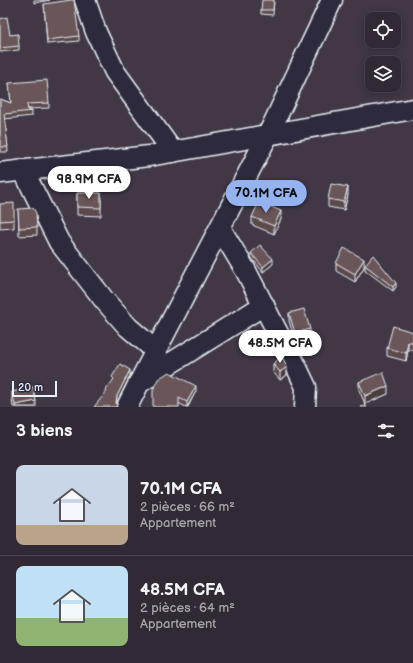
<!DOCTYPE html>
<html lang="fr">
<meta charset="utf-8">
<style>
:root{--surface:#312934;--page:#39313c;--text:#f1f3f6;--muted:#a8a6ac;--line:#4c454f;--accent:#95b2f1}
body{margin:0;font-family:"Balsamiq Sans",sans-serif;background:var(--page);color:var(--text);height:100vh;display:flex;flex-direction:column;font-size:15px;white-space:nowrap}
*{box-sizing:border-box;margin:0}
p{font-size:13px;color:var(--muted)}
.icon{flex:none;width:22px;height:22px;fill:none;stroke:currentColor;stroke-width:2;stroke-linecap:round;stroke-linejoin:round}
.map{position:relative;height:407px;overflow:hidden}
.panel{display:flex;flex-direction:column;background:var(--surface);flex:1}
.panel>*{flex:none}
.tools{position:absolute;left:365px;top:12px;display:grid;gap:8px}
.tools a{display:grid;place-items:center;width:36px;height:36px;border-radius:8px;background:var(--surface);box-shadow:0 2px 10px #0003,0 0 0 1px var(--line);font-size:20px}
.scale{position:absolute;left:12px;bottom:10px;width:45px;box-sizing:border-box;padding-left:4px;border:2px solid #e8f1f8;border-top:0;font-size:11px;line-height:14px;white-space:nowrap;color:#e8f1f8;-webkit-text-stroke:3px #2f2a3d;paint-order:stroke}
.price{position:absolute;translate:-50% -34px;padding:0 9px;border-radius:14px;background:#fff;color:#222;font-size:13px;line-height:26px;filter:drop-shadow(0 1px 2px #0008)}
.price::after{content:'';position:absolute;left:50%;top:24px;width:12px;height:9px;margin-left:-6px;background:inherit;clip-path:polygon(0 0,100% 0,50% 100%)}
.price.current{background:var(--accent);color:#111}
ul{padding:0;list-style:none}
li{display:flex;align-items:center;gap:12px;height:100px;padding:0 16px}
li+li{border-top:1px solid var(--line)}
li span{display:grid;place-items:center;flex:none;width:112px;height:80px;border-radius:8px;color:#555}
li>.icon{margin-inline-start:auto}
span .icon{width:48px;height:48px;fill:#fffc;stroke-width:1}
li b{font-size:17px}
h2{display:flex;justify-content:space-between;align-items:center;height:48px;padding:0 16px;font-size:17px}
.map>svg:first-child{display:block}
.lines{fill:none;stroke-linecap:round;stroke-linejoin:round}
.minor-casing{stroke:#e8f1f8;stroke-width:23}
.minor{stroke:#2f2a3d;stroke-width:20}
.wall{fill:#5b4a4c;stroke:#e8f1f8}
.shaded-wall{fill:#4a3c3e;stroke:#e8f1f8}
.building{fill:#6a5658;stroke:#e8f1f8}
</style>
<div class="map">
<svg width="413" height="407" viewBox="0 0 413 407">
<rect width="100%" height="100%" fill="#413745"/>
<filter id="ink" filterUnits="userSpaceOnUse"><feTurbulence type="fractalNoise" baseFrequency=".025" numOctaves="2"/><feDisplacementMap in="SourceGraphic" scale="8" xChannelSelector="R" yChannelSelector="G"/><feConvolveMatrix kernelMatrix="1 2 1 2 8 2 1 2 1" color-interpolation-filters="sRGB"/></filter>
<g filter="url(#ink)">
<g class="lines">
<!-- minor casing -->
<g class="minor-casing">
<g id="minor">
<path d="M85,0l11,32 19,40 58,80"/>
<path d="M23,170l36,72 46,59 23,26 28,24"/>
<path d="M0,173l149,-17 264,-47"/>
<path d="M220,228l26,43 37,72 13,23 10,21 -1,20"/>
<path d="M139,383l125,-78"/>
<path d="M127,407l12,-24 129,-248 64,-135"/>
</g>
</g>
<!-- minor -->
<use href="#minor" class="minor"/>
</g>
<!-- wall -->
<g class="wall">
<path d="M34,0h16l-16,3z"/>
<path d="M274,0l-1,15 -12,-1v-4z"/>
<path d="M44,4l35,32v5l-32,3z"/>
<path d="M0,19l10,16 9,11v4l-19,2z"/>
<path d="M9,83l40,20v5l-21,1 4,2v5l-27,3 3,33h-8v-53l11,4z"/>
<path d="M77,193h24v23l-24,-1z"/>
<path d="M348,195l-4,15 -16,-3v-8z"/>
<path d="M0,204l14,16v8l-14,1z"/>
<path d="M18,209l19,18v8l-18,1z"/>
<path d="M252,217l29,2 -7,15 -22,-9z"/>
<path d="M251,253l22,11 -10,8 -12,-15z"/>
<path d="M336,263l28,4 -9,15 -19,-11z"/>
<path d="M365,265l31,22 -3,4 -28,-21z"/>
<path d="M289,313l21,24 -15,4 -6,-20z"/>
<path d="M413,332v18h-5l-2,11 -19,-5v-8z"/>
<path d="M273,364l14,11 -7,5 -7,-8z"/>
<path d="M359,382l29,12 -23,10 -6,-14z"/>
<path d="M153,390l43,1 -8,16h-2z"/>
<path d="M12,392l24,15h-23l-1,-7z"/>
</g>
<!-- shaded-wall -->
<g class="shaded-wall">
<path d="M348,187v8l-4,15v-8z"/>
<path d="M281,211v8l-7,15v-8z"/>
<path d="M273,259v5l-10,8v-5z"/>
<path d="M364,259v8l-9,15v-8z"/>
<path d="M396,283v4l-3,4v-4z"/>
<path d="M310,329v8l-15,4v-8z"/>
<path d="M408,342v8l-2,11v-8z"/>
<path d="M287,367v8l-7,5v-8z"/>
<path d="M130,370v6l-13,26 -1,5 1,-11z"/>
<path d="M196,386v5l-9,16v-5z"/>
<path d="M388,386v8l-23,10v-8z"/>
<path d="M36,401v6h-21v-2z"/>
</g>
<!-- building -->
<g class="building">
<path d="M71,0h3l5,36 -32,4 -3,-36z"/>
<path d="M262,0h12l-1,10h-12z"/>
<path d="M7,17l3,18 8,-1 1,12 -19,2v-29z"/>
<path d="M47,80l2,23 -22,1 1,6 4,1 -28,3 4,33h-8v-48l11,4 -2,-20z"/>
<path d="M331,184l17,3 -4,15 -16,-3z"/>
<path d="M77,193h24v15l-24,-1z"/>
<path d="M259,202l22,9 -7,15 -22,-9z"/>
<path d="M14,203v17l-14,1v-17z"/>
<path d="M33,208l3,5 1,14 -18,1 -1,-19z"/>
<path d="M260,245l13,14 -10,8 -12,-14z"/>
<path d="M344,248l20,11 -9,15 -19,-11z"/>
<path d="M373,255l23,28 -3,4 -28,-22z"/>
<path d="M304,309l6,20 -15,4 -6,-20z"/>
<path d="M393,326l20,6v10h-5l-2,11 -19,-5z"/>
<path d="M282,356l5,11 -7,5 -7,-8z"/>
<path d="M120,364l10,6 -13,26 -1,7 1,4h-23l13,-16 -1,-1 8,-11 -2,-2z"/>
<path d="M169,372l27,14 -9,16 -8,-4v9h-26v-17l5,-11z"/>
<path d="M383,372l5,14 -23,10 -6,-14z"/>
<path d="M33,387l3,14 -21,4 -3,-13z"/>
<path d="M364,404l3,3h-6z"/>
</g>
</g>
</svg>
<div class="tools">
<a><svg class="icon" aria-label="locate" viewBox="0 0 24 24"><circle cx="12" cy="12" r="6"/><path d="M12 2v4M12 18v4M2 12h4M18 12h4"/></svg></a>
<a><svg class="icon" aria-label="layers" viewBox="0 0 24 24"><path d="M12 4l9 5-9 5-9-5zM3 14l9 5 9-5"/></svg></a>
</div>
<div class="scale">20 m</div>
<b class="price" style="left:89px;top:200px">98.9M CFA</b>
<b class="price current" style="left:266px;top:214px">70.1M CFA</b>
<b class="price" style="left:280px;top:364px">48.5M CFA</b>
</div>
<section class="panel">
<h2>3 biens<svg class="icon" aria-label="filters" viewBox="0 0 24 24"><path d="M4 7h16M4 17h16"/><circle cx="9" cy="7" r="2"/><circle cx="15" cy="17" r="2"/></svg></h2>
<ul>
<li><span style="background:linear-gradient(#c9d6e8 75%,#b9a48a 0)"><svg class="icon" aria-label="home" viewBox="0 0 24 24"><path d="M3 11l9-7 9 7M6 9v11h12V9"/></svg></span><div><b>70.1M CFA</b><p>2 pièces · 66 m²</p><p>Appartement</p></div></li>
<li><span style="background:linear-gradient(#bfe0f5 65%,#8fb573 0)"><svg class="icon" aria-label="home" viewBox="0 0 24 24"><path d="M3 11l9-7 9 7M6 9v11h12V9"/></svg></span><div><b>48.5M CFA</b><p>2 pièces · 64 m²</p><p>Appartement</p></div></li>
</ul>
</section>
